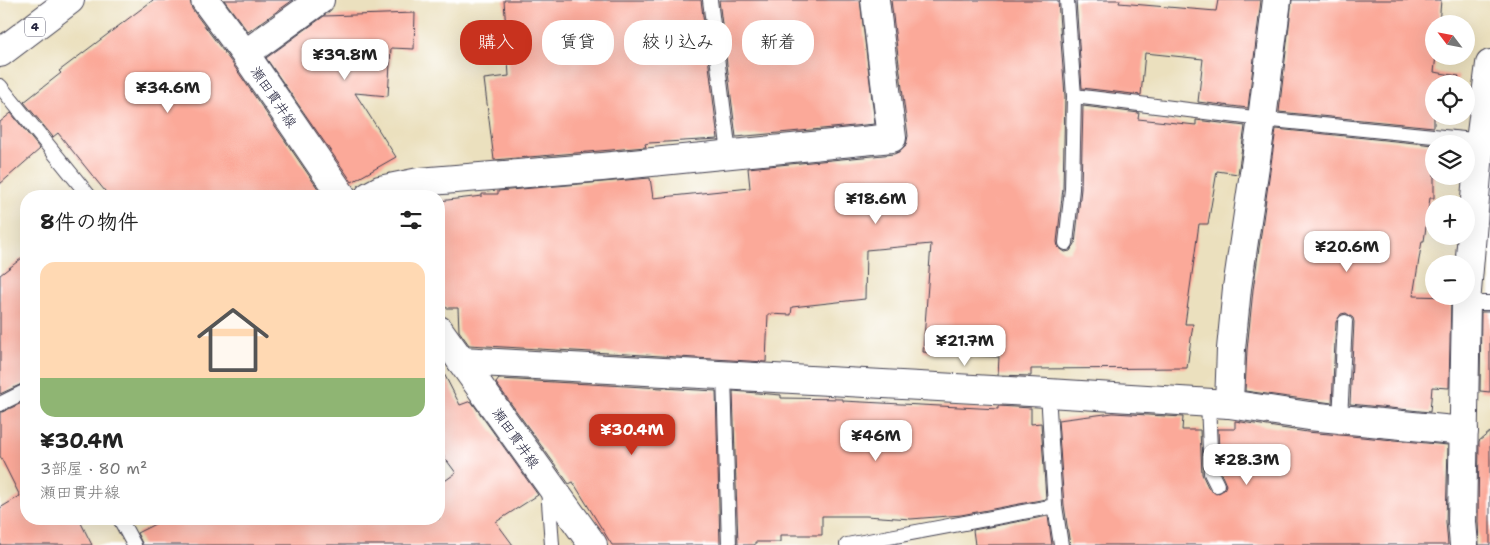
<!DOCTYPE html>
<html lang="ja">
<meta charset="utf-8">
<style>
:root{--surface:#fff;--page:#f2f2f2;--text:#222;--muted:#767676;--line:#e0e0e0;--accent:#c8321e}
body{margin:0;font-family:"Shantell Sans","Klee One",sans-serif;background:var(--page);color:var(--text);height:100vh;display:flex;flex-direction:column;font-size:19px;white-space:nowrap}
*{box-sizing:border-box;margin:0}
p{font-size:16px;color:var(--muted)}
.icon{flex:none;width:28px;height:28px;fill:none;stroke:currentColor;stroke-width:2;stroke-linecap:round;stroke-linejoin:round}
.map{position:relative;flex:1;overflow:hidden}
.drawer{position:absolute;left:20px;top:190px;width:425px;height:335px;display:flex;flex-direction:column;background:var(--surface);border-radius:20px;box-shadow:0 5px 20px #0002}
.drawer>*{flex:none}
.banner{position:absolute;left:460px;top:20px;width:475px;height:45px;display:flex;gap:10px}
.needle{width:32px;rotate:302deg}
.controls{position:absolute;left:1425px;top:15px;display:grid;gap:10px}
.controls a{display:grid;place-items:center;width:50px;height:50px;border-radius:50%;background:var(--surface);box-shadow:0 5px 20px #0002;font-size:25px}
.price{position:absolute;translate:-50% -42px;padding:0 11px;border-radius:10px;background:#fff;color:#222;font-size:16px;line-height:32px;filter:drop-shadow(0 1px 2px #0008)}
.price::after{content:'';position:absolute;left:50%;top:30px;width:15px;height:11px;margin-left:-8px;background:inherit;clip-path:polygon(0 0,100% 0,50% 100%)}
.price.active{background:var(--accent);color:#fff}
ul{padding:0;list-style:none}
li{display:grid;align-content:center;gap:10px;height:265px;padding:0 20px}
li+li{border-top:1px solid var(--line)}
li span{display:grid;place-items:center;height:155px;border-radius:15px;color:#555}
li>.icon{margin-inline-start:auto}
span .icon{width:90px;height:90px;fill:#fffc;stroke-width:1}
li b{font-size:21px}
h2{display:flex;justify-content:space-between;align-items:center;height:60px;padding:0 20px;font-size:21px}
.chip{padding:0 18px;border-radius:20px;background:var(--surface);box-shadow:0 5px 20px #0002;font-size:18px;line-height:45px}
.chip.active{background:var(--accent);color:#fff}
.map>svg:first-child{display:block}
.building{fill:#fba999}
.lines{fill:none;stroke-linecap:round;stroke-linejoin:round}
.lane-casing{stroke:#403e4f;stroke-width:16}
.street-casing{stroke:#403e4f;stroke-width:30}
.secondary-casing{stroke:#403e4f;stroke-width:30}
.primary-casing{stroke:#403e4f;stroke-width:30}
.lane{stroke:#fff;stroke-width:14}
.street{stroke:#fff;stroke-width:28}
.secondary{stroke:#fff;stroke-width:28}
.primary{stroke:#fff;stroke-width:28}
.labels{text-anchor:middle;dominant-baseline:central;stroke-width:4;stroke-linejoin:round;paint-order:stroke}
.shield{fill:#fff;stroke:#646476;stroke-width:1}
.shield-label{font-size:12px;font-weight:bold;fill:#22223b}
.street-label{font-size:14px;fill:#22223b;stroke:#fff}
</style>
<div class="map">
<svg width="1490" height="545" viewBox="0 0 1490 545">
<rect width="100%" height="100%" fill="#fff"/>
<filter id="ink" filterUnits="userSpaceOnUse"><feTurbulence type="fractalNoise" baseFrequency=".02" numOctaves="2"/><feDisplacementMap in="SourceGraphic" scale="10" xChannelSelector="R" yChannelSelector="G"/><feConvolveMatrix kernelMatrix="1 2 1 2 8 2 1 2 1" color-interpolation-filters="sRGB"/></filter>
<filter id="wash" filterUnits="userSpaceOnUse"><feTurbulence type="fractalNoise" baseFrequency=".0096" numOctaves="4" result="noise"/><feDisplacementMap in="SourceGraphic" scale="20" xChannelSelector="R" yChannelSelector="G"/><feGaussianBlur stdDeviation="1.12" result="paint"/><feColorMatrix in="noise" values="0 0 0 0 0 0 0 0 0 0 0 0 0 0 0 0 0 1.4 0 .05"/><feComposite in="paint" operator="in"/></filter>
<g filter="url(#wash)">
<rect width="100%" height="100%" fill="#ebe0be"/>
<g id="blocks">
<!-- building -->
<g class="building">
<path d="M153,0h37l2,9 40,54 91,133h-214l-51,-63 -5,4 -29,-35 37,-29 -2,-2z"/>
<path d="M224,0h69l-45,32z"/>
<path d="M504,0h197l17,139 -69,4 -4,1 1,3 -152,13 -10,-81 25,-3z"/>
<path d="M719,0h141l15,124 -139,13z"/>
<path d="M891,0h167l7,96 -2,92 -6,54 1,5 7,5 5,-1 5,-7 6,-55 2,-83 56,7 -1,6 58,6v-5l49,6 -7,48 -21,-3 -9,53h-9l-14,100h8l-6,44 -156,1v7l-33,-1 1,-18 -76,-5 8,-108 -65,6 -1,49 -73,8 -1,8 -23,-1 -2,48 -297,-17 -10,-14 -1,-23h-12l-7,-10v-97l43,-5v-2h16v-3l152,-13 3,20 97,-10 -2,-20 146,-14 7,-3 5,-6 2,-9z"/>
<path d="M1076,0h44l-1,3 97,8 2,-11h43l-13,108 -50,-6 5,-43 -58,-6 -4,42 -59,-7z"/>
<path d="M1292,0h149l-2,24h-5v32h2l-2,16 25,4 -2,8h-23v32h17l-1,3 -16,-2v10l-155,-15z"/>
<path d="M415,13l-1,36 -23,-1 -3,48 -33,-3 41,64 -44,25 -86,-124 58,-42z"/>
<path d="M11,113l29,36 -40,35v-62z"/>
<path d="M1276,129l158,16v53h-4l-6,43h-2l-9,55 38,1 -2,91 -17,-1 -2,25 -80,-8 4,-82 -1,-4 -7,-5 -5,1 -5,8 -4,81 -87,-12 2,-41 6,-60z"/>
<path d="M26,255v127l-26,12v-119z"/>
<path d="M1481,312h9v80l-10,-1z"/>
<path d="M439,364l21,41 11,-4 67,94 -42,27 17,23h-370l-6,-12 28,-14h274v-34l17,-12 -17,-23z"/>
<path d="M499,379l217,12 4,154h-108l-39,-63 -4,2 -73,-101z"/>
<path d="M733,391l48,4v3l62,1v2l155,8v-3l33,2v16l10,-1 5,76 -85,16 -50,4 -45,-3h-44v19h-42v7h-25v3h-17z"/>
<path d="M26,401v118h53l13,26h-92v-37l20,-12 -20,-40v-43z"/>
<path d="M1113,413l70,4 -1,13h18l2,44 7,15 7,5 8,-4 2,-5 -6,-14 -2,-42h17v-8l72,11 141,13 -2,77 2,23h-378l-6,-40 -6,-85z"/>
<path d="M1490,432v113h-11l-1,-24 1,-80z"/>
<path d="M1048,516l4,29h-77l-2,-15z"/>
</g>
</g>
</g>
<g filter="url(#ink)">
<use href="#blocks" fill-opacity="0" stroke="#403e4f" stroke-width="1"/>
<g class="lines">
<!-- lane casing -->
<g class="lane-casing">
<g id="lane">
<path d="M710,0l19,154"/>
<path d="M0,86l89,110"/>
<path d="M1074,96l188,23 222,22"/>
<path d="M1066,243l6,-54 2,-93 -7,-96"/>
<path d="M1466,303h24"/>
<path d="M724,376l5,169"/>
<path d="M1048,393l7,113 6,39"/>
<path d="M1208,403l3,70 6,12"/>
<path d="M0,404l26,-13"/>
<path d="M1340,419l5,-97"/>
<path d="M548,488l4,57"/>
<path d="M120,519l14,26"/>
<path d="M847,545l208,-39"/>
</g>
</g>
<!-- street casing -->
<g class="street-casing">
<g id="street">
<path d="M245,54l75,-54"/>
<path d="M369,196l11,-6 39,-8 183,-15 290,-29 -17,-138"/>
<path d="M461,361l587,32 181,11 80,12 155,15"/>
<path d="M1229,404l2,-55 6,-61 25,-169 15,-119"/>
<path d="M1464,545l-2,-23 4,-219 14,-162 10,-77"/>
</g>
</g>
<!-- secondary casing -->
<g class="secondary-casing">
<g id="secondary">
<path d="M205,0l40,54 97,142"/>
<path d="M439,330l154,215"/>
</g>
</g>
<!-- primary casing -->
<g class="primary-casing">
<path id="primary" d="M0,53l70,-53"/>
</g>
<!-- lane -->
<use href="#lane" class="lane"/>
<!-- street -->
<use href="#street" class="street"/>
<!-- secondary -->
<use href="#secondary" class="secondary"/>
<!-- primary -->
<use href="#primary" class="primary"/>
</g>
</g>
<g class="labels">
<!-- shield labels -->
<rect class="shield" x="25" y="17.5" width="20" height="19" rx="4"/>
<g class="shield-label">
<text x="35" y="27">4</text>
</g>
<!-- street labels -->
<g class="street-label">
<text transform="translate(274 97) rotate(56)">瀬田貫井線</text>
<text transform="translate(516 438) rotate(55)">瀬田貫井線</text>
</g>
</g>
</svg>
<div class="controls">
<a><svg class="needle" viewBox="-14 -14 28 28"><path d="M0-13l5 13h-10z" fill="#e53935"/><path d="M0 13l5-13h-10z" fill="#767676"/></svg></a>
<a><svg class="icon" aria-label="locate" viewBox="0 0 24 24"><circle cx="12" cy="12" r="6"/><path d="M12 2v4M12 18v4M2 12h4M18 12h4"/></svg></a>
<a><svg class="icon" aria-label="layers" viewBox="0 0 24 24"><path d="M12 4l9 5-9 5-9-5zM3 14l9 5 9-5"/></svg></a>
<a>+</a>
<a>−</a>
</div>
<b class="price" style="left:345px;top:81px">¥39.8M</b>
<b class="price" style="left:168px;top:114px">¥34.6M</b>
<b class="price" style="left:876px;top:225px">¥18.6M</b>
<b class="price" style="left:1347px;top:273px">¥20.6M</b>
<b class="price" style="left:965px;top:367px">¥21.7M</b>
<b class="price active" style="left:632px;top:456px">¥30.4M</b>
<b class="price" style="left:876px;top:462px">¥46M</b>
<b class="price" style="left:1247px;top:486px">¥28.3M</b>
<div class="banner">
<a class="chip active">購入</a>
<a class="chip">賃貸</a>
<a class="chip">絞り込み</a>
<a class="chip">新着</a>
</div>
<section class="drawer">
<h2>8件の物件<svg class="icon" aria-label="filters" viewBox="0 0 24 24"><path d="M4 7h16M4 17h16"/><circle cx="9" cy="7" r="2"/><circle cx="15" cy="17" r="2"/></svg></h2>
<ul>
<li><span style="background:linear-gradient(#ffd9b3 75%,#8fb573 0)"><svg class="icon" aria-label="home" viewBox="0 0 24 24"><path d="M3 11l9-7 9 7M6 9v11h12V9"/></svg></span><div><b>¥30.4M</b><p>3部屋 · 80 m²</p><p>瀬田貫井線</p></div></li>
</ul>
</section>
</div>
